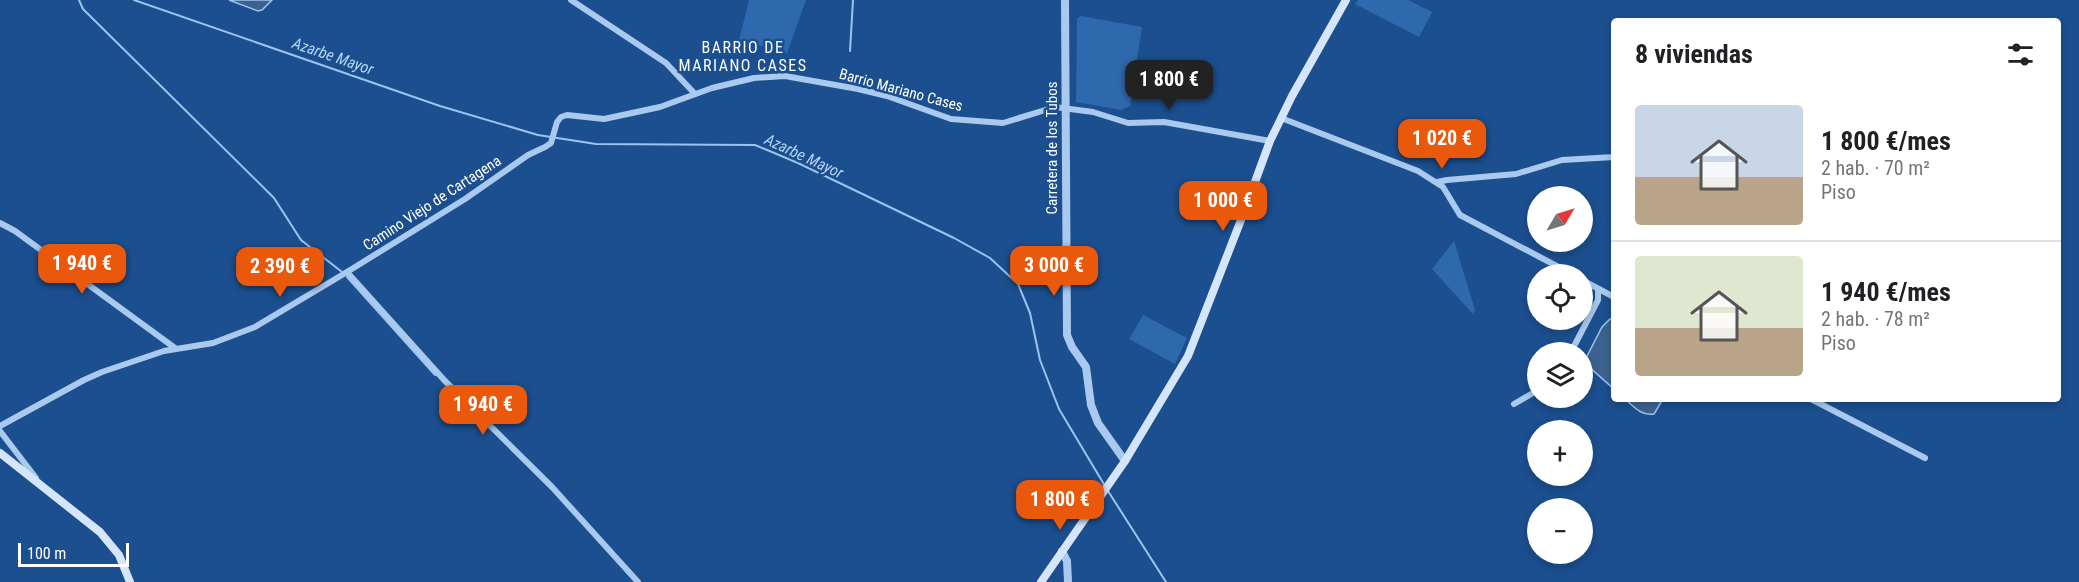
<!DOCTYPE html>
<html lang="es">
<meta charset="utf-8">
<style>
:root{--surface:#fff;--page:#f2f2f2;--text:#202124;--muted:#757577;--line:#e0e0e0;--accent:#ea580c}
body{margin:0;font-family:"Roboto Condensed",sans-serif;background:var(--page);color:var(--text);height:100vh;display:flex;flex-direction:column;font-size:22px;white-space:nowrap}
*{box-sizing:border-box;margin:0}
p{font-size:20px;color:var(--muted)}
.icon{flex:none;width:33px;height:33px;fill:none;stroke:currentColor;stroke-width:2;stroke-linecap:round;stroke-linejoin:round}
.map{position:relative;flex:1;overflow:hidden}
.details{position:absolute;left:1611px;top:18px;width:450px;height:384px;display:flex;flex-direction:column;background:var(--surface);border-radius:6px;box-shadow:0 3px 9px #0003}
.details>*{flex:none}
.needle{width:39px;rotate:52deg}
.controls{position:absolute;left:1527px;top:186px;display:grid;gap:12px}
.controls a{display:grid;place-items:center;width:66px;height:66px;border-radius:50%;background:var(--surface);box-shadow:0 3px 9px #0003;font-size:30px}
.scale{position:absolute;left:18px;bottom:15px;width:111px;box-sizing:border-box;padding-left:6px;border:3px solid #fff;border-top:0;font-size:16px;line-height:21px;white-space:nowrap;color:#fff;-webkit-text-stroke:4px #1b4f8f;paint-order:stroke}
.price{position:absolute;translate:-50% -51px;padding:0 14px;border-radius:12px;background:var(--accent);color:#fff;font-size:20px;line-height:39px;filter:drop-shadow(0 2px 3px #0008)}
.price::after{content:'';position:absolute;left:50%;top:36px;width:18px;height:14px;margin-left:-9px;background:inherit;clip-path:polygon(0 0,100% 0,50% 100%)}
.price.active{background:#222;color:#fff}
ul{padding:0;list-style:none}
li{display:flex;align-items:center;gap:18px;height:150px;padding:0 24px}
li+li{border-top:2px solid var(--line)}
li span{display:grid;place-items:center;flex:none;width:168px;height:120px;border-radius:6px;color:#555}
li>.icon{margin-inline-start:auto}
span .icon{width:72px;height:72px;fill:#fffc;stroke-width:1}
li b{font-size:26px}
h2{display:flex;justify-content:space-between;align-items:center;height:72px;padding:0 24px;font-size:26px}
.map>svg:first-child{display:block}
.green{fill:#2e69ad}
.water{fill:#3c6290;stroke:#9cc4f0;stroke-width:1.5}
.lines{fill:none;stroke-linecap:round;stroke-linejoin:round}
.stream{stroke:#9cc4f0;stroke-width:2}
.minor{stroke:#a9c9ee;stroke-width:6}
.tertiary{stroke:#a9c9ee;stroke-width:8}
.secondary{stroke:#d6e6fa;stroke-width:8}
.labels{text-anchor:middle;dominant-baseline:central;stroke-width:5;stroke-linejoin:round;paint-order:stroke}
.street-label{font-size:15px;fill:#fff;stroke:#1b4f8f}
.neighbourhood-label{font-size:16px;letter-spacing:1.5px;fill:#fff;stroke:#1b4f8f}
.water-label{font-size:16px;font-style:italic;fill:#b5d3f5;stroke:#1b4f8f}
</style>
<div class="map">
<svg width="2079" height="582" viewBox="0 0 2079 582">
<rect width="100%" height="100%" fill="#1b4f8f"/>
<!-- green -->
<g class="green">
<path d="M749,0h57l-19,53 -48,-13z"/>
<path d="M1358,0h50l24,12 -13,25 -64,-33z"/>
<path d="M1081,16l61,11 -12,79 -9,4 -45,-8 1,-83z"/>
<path d="M1454,241l21,69 -2,4 -41,-45z"/>
<path d="M1143,315l44,23 -12,26 -46,-25z"/>
</g>
<!-- water -->
<g class="water">
<path d="M229,0h43l-10,10 -4,1z"/>
<path d="M1610,319h4v70l-26,-23 -2,-8 16,-31z"/>
<path d="M1625,399h38l-9,15c-13,2 -20,-7 -29,-15z"/>
</g>
<g class="lines">
<!-- stream -->
<g class="stream">
<path d="M79,0l4,9 191,189 27,42 41,32"/>
<path d="M134,0l306,106 98,29 58,9 159,1 43,18 156,75 36,20 28,26 12,29 10,47 19,49 46,77"/>
<path d="M850,51l3,-51"/>
<path d="M347,277l88,98"/>
<path d="M1108,491l58,91"/>
</g>
<!-- minor -->
<g class="minor">
<path d="M571,0l95,63 29,31"/>
<path d="M1281,118l137,53 25,16 17,28 112,59"/>
<path d="M1437,182l10,-2 69,-6 46,-14 52,-3"/>
<path d="M0,223l15,8 160,117"/>
<path d="M347,272l98,109 107,106 86,95"/>
<path d="M1582,280l32,17"/>
<path d="M1571,352l27,-52v-11"/>
<path d="M1811,399l114,59"/>
<path d="M1514,404l24,-14"/>
<path d="M0,426l84,-46 18,-8 62,-21 49,-8 42,-16 92,-55 118,-73 63,-44 17,-8 6,-4 6,-21 4,-5 6,-2 37,4 56,-12 52,-19 42,-10 31,-2 73,13 29,7 64,23 52,4 52,-16 38,5 35,11 36,-1 106,19"/>
<path d="M0,431l36,47"/>
</g>
<!-- tertiary -->
<g class="tertiary">
<path d="M1065,0l2,335 5,12 14,20 5,38 7,18 27,38"/>
<path d="M1062,551l5,10 1,21"/>
</g>
<!-- secondary -->
<g class="secondary">
<path d="M0,453l100,79 19,23 11,27"/>
<path d="M1041,582l84,-121 63,-105 53,-136 29,-79 22,-45 54,-96"/>
</g>
</g>
<g class="labels">
<!-- street labels -->
<g class="street-label">
<text transform="translate(901 90) rotate(15)">Barrio Mariano Cases</text>
<text transform="translate(1052 148) rotate(-90)">Carretera de los Tubos</text>
<text transform="translate(432 203) rotate(-33)">Camino Viejo de Cartagena</text>
</g>
<!-- neighbourhood labels -->
<g class="neighbourhood-label">
<text x="743" y="47">BARRIO DE<tspan x="743" dy="18">MARIANO CASES</tspan></text>
</g>
<!-- water labels -->
<g class="water-label">
<text transform="translate(333 56) rotate(19)">Azarbe Mayor</text>
<text transform="translate(804 156) rotate(25)">Azarbe Mayor</text>
</g>
</g>
</svg>
<div class="controls">
<a><svg class="needle" viewBox="-14 -14 28 28"><path d="M0-13l5 13h-10z" fill="#e53935"/><path d="M0 13l5-13h-10z" fill="#757577"/></svg></a>
<a><svg class="icon" aria-label="locate" viewBox="0 0 24 24"><circle cx="12" cy="12" r="6"/><path d="M12 2v4M12 18v4M2 12h4M18 12h4"/></svg></a>
<a><svg class="icon" aria-label="layers" viewBox="0 0 24 24"><path d="M12 4l9 5-9 5-9-5zM3 14l9 5 9-5"/></svg></a>
<a>+</a>
<a>−</a>
</div>
<div class="scale">100 m</div>
<b class="price active" style="left:1169px;top:111px">1 800 €</b>
<b class="price" style="left:1442px;top:170px">1 020 €</b>
<b class="price" style="left:1223px;top:232px">1 000 €</b>
<b class="price" style="left:82px;top:295px">1 940 €</b>
<b class="price" style="left:1054px;top:297px">3 000 €</b>
<b class="price" style="left:280px;top:298px">2 390 €</b>
<b class="price" style="left:483px;top:436px">1 940 €</b>
<b class="price" style="left:1060px;top:531px">1 800 €</b>
<section class="details">
<h2>8 viviendas<svg class="icon" aria-label="filters" viewBox="0 0 24 24"><path d="M4 7h16M4 17h16"/><circle cx="9" cy="7" r="2"/><circle cx="15" cy="17" r="2"/></svg></h2>
<ul>
<li><span style="background:linear-gradient(#c9d6e8 60%,#b9a48a 0)"><svg class="icon" aria-label="home" viewBox="0 0 24 24"><path d="M3 11l9-7 9 7M6 9v11h12V9"/></svg></span><div><b>1 800 €/mes</b><p>2 hab. · 70 m²</p><p>Piso</p></div></li>
<li><span style="background:linear-gradient(#dfe7d0 60%,#b9a48a 0)"><svg class="icon" aria-label="home" viewBox="0 0 24 24"><path d="M3 11l9-7 9 7M6 9v11h12V9"/></svg></span><div><b>1 940 €/mes</b><p>2 hab. · 78 m²</p><p>Piso</p></div></li>
</ul>
</section>
</div>
